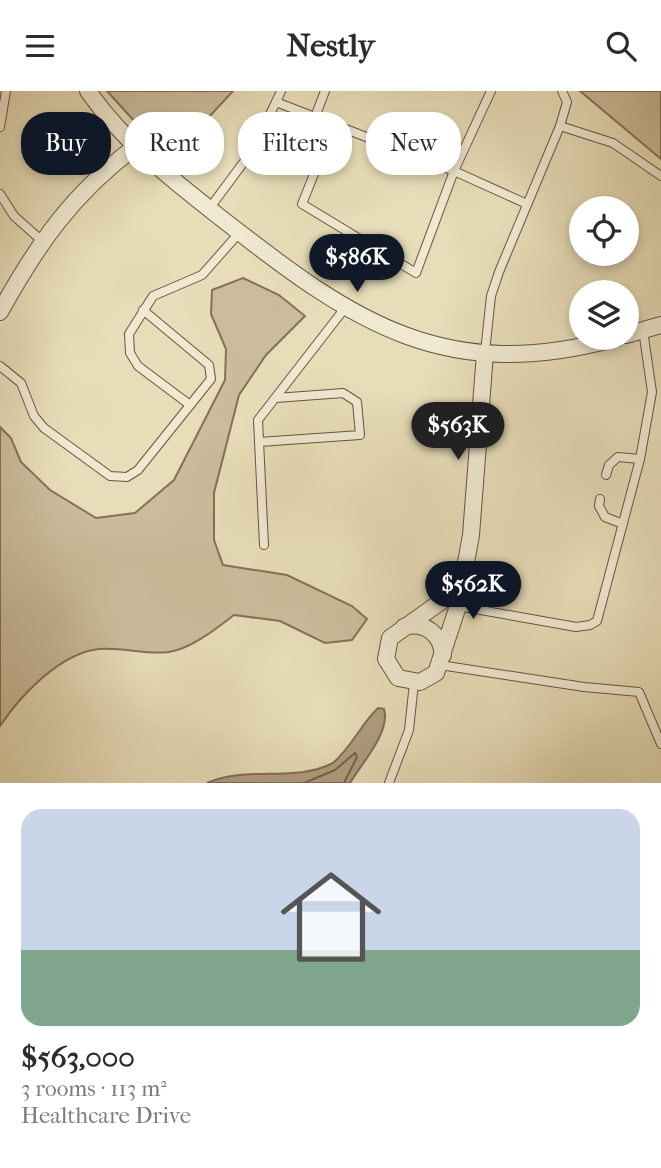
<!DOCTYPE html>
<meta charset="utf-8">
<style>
:root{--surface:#fff;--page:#f7f7f7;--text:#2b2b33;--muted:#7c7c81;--accent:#111827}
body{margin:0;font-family:"IM FELL French Canon",serif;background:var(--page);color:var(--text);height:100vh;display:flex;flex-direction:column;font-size:26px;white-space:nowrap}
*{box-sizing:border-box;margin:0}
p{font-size:23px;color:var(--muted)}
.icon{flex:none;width:38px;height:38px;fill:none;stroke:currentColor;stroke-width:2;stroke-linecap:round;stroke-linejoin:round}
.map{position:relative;height:692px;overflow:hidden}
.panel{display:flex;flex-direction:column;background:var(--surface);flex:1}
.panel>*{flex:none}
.banner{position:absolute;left:21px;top:21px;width:620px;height:63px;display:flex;gap:14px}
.fabs{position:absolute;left:569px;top:105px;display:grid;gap:14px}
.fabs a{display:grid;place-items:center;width:70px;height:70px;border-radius:50%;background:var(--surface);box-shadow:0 4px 10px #0003;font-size:35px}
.price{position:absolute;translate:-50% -60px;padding:0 16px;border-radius:24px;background:var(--accent);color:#fff;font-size:23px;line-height:46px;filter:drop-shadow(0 2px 4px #0008)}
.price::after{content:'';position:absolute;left:50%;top:42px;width:21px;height:16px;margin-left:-10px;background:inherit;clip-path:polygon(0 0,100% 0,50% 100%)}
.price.on{background:#222;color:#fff}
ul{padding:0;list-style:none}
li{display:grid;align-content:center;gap:14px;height:371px;padding:0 21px}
li span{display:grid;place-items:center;height:217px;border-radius:21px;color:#555}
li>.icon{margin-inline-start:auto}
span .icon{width:126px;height:126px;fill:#fffc;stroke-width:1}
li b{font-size:30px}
.tag{padding:0 24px;border-radius:28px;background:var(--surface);box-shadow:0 4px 10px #0003;font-size:24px;line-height:63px}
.tag.on{background:var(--accent);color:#fff}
header{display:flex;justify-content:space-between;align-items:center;height:91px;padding:0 21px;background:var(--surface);font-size:32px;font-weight:700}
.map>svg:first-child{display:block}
.green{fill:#cbbd9c;stroke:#867059;stroke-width:2}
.water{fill:#af9e81;stroke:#836d56;stroke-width:2}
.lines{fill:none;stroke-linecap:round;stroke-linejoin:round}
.shore{stroke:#78604c;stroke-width:2}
.lane-casing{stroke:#6b523e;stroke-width:10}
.street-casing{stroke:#6b523e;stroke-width:18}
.lane{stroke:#efe9d1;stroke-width:8}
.street{stroke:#efe9d1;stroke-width:16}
</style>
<header><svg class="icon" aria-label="menu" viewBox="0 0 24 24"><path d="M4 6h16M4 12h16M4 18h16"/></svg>Nestly<svg class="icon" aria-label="search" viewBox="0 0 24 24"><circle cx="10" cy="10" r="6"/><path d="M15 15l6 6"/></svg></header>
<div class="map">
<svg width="661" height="692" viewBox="0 0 661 692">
<rect width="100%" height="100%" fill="#e7ddb8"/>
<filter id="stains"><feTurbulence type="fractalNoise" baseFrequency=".00286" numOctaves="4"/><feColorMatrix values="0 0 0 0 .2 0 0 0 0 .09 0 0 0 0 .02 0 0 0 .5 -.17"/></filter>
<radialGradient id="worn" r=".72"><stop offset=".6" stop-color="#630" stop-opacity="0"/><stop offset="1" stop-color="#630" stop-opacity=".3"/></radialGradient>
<!-- green -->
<g class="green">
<path d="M107,0h126l-50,54 -18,10z"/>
<path d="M580,0h81v68z"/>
<path d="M243,187l36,17 26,21 -39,39 -27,40 -25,98v47l9,25 64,10 65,31 15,13 -15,21 -27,3 -45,-22 -46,-6c-17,13 -43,34 -65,37 -22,3 -47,-5 -70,-3 -39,4 -79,47 -99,77v-299l11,11 10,24 29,28 46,28 39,-5 39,-33 51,-100 1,-31 -15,-35 1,-24z"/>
</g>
<!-- water -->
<path class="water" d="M378,617l6,1c7,23 -23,55 -34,74h-143c40,-18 88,0 126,-20 18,-15 28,-39 45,-55z"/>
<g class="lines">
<!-- shore -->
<path class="shore" d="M304,692l31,-13 20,-17 2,4 -13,26"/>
<!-- lane casing -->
<g class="lane-casing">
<g id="lane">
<path d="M276,11l5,-11"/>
<path d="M315,26l10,-26"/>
<path d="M334,33l-32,80 114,69 38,-102 73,33"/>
<path d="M560,35l53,17 48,33"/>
<path d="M0,36l6,-36"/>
<path d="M0,103l14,22 27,24"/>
<path d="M209,118l43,-58 24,-49 178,69 37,-80"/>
<path d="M485,261l6,-56 8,-24 61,-146 7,-24 -5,-11"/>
<path d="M0,275l21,17 13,33 10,12 66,48 17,1 11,-7 73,-91 -2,-14 -66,-55"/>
<path d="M190,314l-52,-39 -8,-13 -1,-19 24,-38 49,-21 38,-43"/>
<path d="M259,351l101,-7 -3,-33 -14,-9 -67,5"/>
<path d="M606,384l3,-10 9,-8 22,2"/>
<path d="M600,408l-1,7 6,11 18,7"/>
<path d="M264,454l-6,-125 87,-112"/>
<path d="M458,515l118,21 14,-2 7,-4 43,-162 12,-67 -9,-62"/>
<path d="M440,574l144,22 55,5 22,52"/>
<path d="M389,692l20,-53 5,-47"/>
</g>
</g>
<!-- street casing -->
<g class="street-casing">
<g id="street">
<path d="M88,0c37,53 87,91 138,131 129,101 220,163 391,116"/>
<path d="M0,221c37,-67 72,-118 135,-165"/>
<path d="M626,244l35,-10"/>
<path d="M463,486l-17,21 -56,40 -4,21 12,19 22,4 16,-9 22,-67 13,-71 14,-182"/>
<path d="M404,536c21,-6 37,7 39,28"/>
</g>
</g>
<!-- lane -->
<use href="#lane" class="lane"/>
<!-- street -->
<use href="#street" class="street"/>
</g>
<rect width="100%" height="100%" filter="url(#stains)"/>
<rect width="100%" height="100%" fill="url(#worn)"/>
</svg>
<div class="fabs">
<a><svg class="icon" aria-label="locate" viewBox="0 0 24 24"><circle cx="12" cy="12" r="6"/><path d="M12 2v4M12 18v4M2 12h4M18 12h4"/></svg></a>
<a><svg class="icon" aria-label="layers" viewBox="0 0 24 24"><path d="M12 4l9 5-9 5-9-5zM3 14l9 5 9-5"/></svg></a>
</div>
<b class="price" style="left:357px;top:203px">$586K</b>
<b class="price on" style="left:458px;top:371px">$563K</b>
<b class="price" style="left:473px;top:530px">$562K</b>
<div class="banner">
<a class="tag on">Buy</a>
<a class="tag">Rent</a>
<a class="tag">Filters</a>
<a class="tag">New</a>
</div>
</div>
<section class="panel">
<ul>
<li><span style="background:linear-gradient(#c9d6e8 65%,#7fa58c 0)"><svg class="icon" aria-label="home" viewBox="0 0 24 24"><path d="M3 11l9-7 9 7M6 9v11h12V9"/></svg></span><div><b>$563,000</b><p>3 rooms · 113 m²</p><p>Healthcare Drive</p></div></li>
</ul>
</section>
